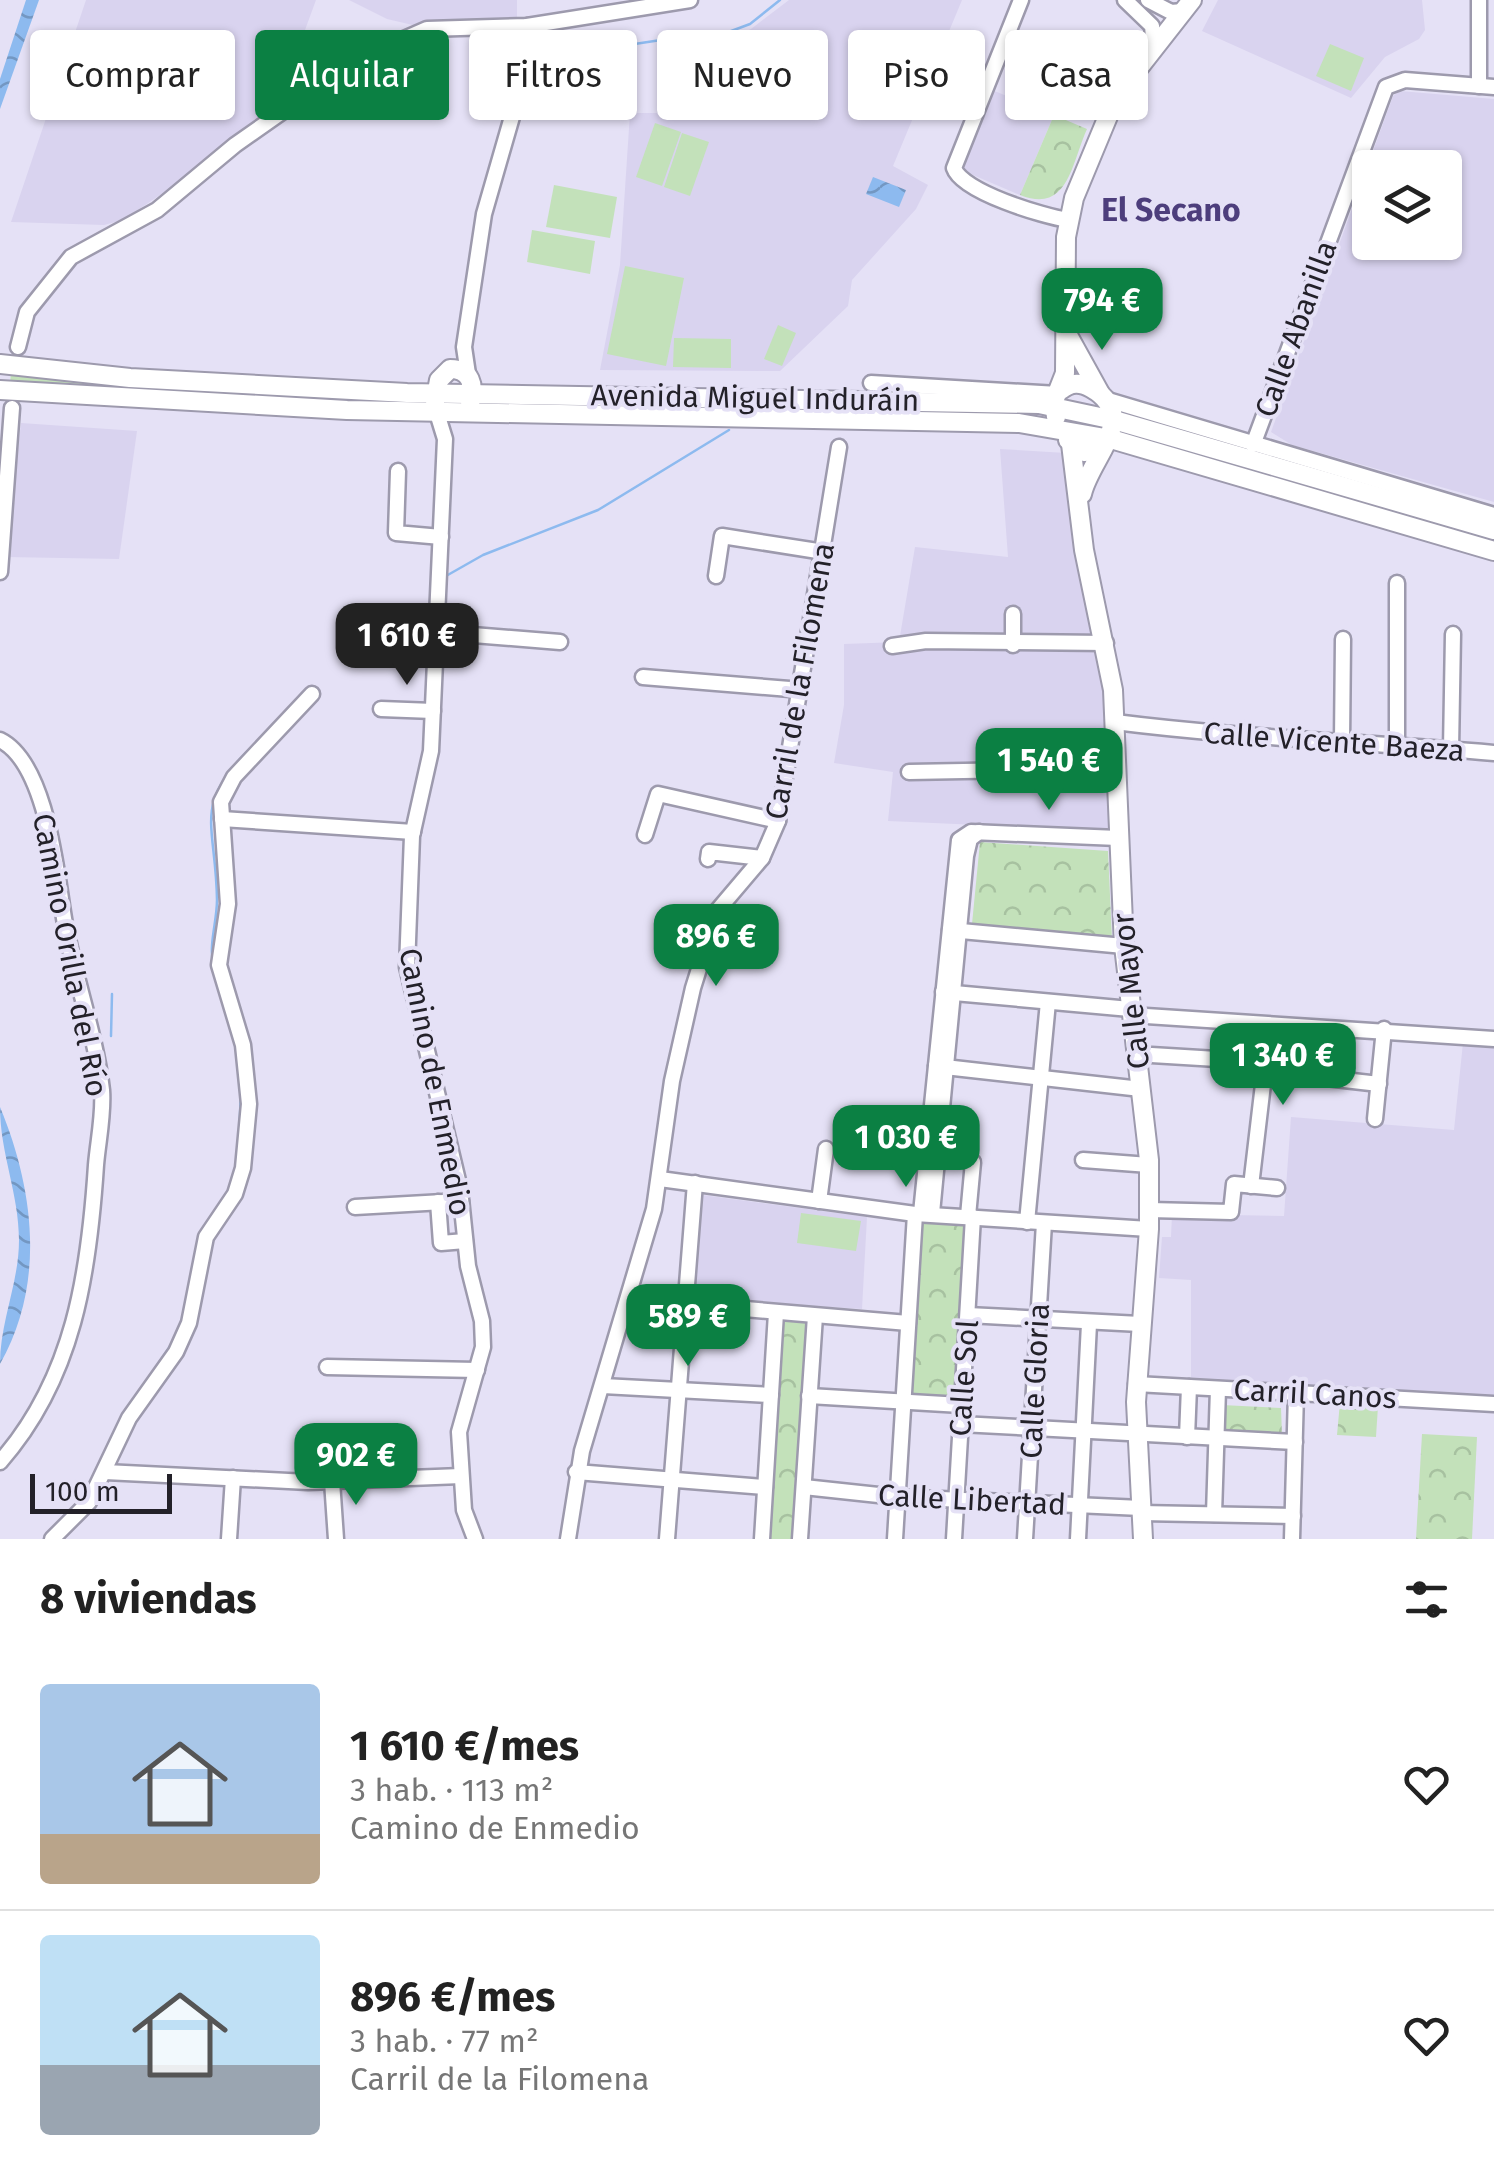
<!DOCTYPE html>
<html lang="es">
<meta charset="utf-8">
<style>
:root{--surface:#fff;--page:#f2f2f2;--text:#222;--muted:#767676;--line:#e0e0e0;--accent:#0b8043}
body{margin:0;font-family:"Fira Sans",sans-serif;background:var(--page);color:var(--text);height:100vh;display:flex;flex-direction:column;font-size:38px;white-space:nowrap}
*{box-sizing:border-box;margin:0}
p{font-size:32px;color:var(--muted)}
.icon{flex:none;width:55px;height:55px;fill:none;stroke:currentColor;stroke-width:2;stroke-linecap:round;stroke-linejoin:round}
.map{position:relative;height:1539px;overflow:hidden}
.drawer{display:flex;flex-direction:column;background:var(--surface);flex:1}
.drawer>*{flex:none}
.banner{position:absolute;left:30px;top:30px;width:1435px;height:90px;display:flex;gap:20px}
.fabs{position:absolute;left:1352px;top:150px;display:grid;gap:20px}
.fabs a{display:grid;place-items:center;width:110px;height:110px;border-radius:10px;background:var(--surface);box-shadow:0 2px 8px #0004;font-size:50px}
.scale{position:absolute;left:30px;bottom:25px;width:142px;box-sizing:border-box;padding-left:10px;border:5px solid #232129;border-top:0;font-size:28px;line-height:35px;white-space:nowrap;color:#232129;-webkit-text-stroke:8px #e5e1f6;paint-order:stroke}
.price{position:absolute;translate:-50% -85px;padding:0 22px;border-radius:20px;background:var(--accent);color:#fff;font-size:32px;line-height:65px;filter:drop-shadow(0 2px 5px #0008)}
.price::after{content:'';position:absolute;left:50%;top:60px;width:30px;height:22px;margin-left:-15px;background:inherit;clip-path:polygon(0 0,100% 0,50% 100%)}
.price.on{background:#222;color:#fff}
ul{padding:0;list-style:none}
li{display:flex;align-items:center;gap:30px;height:250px;padding:0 40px}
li+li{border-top:2px solid var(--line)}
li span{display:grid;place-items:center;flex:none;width:280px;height:200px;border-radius:10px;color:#555}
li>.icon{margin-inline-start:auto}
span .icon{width:120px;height:120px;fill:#fffc;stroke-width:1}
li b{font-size:42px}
h2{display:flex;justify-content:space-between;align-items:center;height:120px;padding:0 40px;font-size:42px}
.tag{padding:0 35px;border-radius:10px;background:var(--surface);box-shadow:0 2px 8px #0004;font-size:35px;line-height:90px}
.tag.on{background:var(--accent);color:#fff}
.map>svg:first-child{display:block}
.built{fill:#d9d3ef;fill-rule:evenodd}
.grass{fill:url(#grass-tufts)}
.park{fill:url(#park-crowns)}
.pitch{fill:#c3e1ba}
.water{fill:url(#water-waves)}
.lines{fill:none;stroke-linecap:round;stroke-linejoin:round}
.stream{stroke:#8dbaef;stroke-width:2.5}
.minor-casing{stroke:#9d9aad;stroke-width:19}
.major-casing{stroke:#9d9aad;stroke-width:22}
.minor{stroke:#fff;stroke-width:14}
.major{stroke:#fff;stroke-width:18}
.labels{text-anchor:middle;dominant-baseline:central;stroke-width:8;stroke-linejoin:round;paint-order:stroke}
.street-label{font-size:30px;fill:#232129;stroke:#e5e1f6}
.neighbourhood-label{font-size:32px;font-weight:bold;fill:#4d3e7c;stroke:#e5e1f6}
</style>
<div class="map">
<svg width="1494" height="1539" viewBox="0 0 1494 1539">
<defs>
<pattern id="grass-tufts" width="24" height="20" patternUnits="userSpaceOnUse" patternTransform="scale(2.5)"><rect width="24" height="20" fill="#c3e1ba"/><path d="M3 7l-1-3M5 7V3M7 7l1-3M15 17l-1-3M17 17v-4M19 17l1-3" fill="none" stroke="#a7c1a0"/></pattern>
<pattern id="park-crowns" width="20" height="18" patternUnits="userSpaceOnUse" patternTransform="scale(2.5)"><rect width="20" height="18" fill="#c3e1ba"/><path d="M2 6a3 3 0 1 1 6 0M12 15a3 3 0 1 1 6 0" fill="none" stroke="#a7c1a0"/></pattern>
<pattern id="water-waves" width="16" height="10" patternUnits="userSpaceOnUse" patternTransform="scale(2.5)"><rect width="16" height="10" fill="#8dbaef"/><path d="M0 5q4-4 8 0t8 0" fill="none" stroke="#7397c2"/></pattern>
</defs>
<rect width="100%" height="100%" fill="#e5e1f6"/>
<!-- built -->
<g class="built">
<path d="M86,0h230l-11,30 51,19 -162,123 -71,48 -19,5 -93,-3z"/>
<path d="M349,0h168v23l-100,3 -30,-7z"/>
<path d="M789,0h173l-69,166 35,19 -12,24 -64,71 -4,26 -68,65 -180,-1 20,-105 10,-152h27l14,-68 46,-1 34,-15z"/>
<path d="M1218,0h204l3,30 -6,9 -34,18 -34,41 -149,-67z"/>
<path d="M992,90l62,25 -34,80 -54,-23 -3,-7z"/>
<path d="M1400,91l94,8v403l-202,-57 -21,-13 122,-336zM1370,168h75v74h-75z"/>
<path d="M21,423l116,8 -18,128 -113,-2z"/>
<path d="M1000,449l66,4 6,71 28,88 18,219 -230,-10 5,-49 -59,-9 10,-58v-61l55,-2 16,-95 93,10z"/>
<path d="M1464,1033l30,3v360l-303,-16v-100l-32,-2 3,-41h9l1,-23 112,2 7,-99 163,13z"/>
<path d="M702,1195l165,22 -5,92 -167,-10 3,-100z"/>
</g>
<!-- grass -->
<g class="grass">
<path d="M11,372l419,27 -1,7 -419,-21z"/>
<path d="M486,401l526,9 -1,5z"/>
<path d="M1133,431l361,106v7l-363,-107z"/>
</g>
<!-- park -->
<g class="park">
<path d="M1054,115l33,14c-16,36 -19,85 -67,66z"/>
<path d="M980,842l128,9 4,89 -140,-16z"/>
<path d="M919,1221l46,1 -10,180 -47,-2z"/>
<path d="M781,1317l27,3 -13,219h-27z"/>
<path d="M1340,1402l38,4 -2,31 -39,-2z"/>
<path d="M1222,1405l59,3 1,27 -61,-4z"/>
<path d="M1422,1434l55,3 -5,102h-56z"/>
</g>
<!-- pitch -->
<g class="pitch">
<path d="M1330,44l34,14 -13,33 -35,-15z"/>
<path d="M655,123l26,9 -19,54 -26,-9z"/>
<path d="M682,133l27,9 -19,54 -26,-9z"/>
<path d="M554,185l63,12 -7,41 -64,-11z"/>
<path d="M532,230l63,11 -5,33 -63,-12z"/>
<path d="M625,266l59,12 -18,88 -59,-12z"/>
<path d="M778,325l18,8 -14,33 -18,-7z"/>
<path d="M674,338l57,1v29l-58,-1z"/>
<path d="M801,1213l60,8 -5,30 -59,-8z"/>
</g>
<!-- water -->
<g class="water">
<path d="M26,0h13l-39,109v-30z"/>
<path d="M873,177l33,13 -7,17 -33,-13z"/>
<path d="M0,1107c34,82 46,176 0,257 0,-43 19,-81 19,-124 0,-46 -19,-87 -19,-133z"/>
</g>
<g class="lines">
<!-- stream -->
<g class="stream">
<path d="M529,60l132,-20h46l43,-16 30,-24"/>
<path d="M446,576l37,-21 115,-45 131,-80"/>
<path d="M213,963c-4,-20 4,-42 4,-63 -1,-79 -27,-95 39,-157"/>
<path d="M111,1036l1,-42"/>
<path d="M239,1143l2,-57"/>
<path d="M181,1326l7,-32"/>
<path d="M144,1385l29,-43"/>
<path d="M113,1436l7,-15"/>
</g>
<!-- minor casing -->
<g class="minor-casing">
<g id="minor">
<path d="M1021,0l-67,168c8,24 89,48 114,52"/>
<path d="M1125,0l27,26 2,22"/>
<path d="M1148,0l23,12 12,-1"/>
<path d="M1479,0v86"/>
<path d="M18,347l9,-35 44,-55 86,-47 78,-65 121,-85 71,-31 100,-3 163,-26"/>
<path d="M468,374l-4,-27 20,-133 32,-111 11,-77"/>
<path d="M871,383l187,11"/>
<path d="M1108,400l386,115"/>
<path d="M437,413l8,26 -14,312 -19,85 -5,131 53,222 8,77 14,55 1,26 -24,85 5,78 11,29"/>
<path d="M1253,445l133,-358 19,-7 89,7"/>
<path d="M398,471l-2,62 45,4"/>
<path d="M0,572l12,-164"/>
<path d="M716,576l6,-40 102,16"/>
<path d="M1013,614v31"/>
<path d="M389,634l47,-2 124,10"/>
<path d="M892,646l34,-5 180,2"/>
<path d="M643,677l159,13"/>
<path d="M381,709l52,2"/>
<path d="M1115,722c126,16 252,20 379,31"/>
<path d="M0,740c45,22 56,127 63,172 9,60 32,118 39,178 2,24 -4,51 -6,75 -7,108 -22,213 -96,297"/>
<path d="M1342,741l1,-102"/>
<path d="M1397,746v-163"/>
<path d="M1451,749l2,-115"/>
<path d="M909,772l208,-4"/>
<path d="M222,819l191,13"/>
<path d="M645,835l13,-41 120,27"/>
<path d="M708,859l1,-7 53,6"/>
<path d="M950,930l174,16"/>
<path d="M943,992l187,17"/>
<path d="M1131,1015l363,24"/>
<path d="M1135,1054l131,8"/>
<path d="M936,1066l205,23"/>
<path d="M1265,1071l114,13"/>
<path d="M1375,1119l9,-90"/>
<path d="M1083,1160l66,5"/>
<path d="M660,1179l255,35 234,15"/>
<path d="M1251,1186l19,-161"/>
<path d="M819,1201l7,-52"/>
<path d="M438,1202l3,41 24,-2"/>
<path d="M355,1207l106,-6"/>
<path d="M1150,1210l81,2 3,-28 43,4"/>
<path d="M921,1213l38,-373 12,-8 147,6"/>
<path d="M932,1213l34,-357 4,-17 9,-7"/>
<path d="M968,1216l5,-54"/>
<path d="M1027,1222l21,-220"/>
<path d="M629,1299l279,24"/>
<path d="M968,1315l172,9"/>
<path d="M327,1367l150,3"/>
<path d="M1136,1384l358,20"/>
<path d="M603,1386l168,9"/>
<path d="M809,1396l152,9"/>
<path d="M961,1424l334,18"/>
<path d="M1187,1437l2,-50"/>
<path d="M105,1472l203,10 153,-6"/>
<path d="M576,1472l189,15"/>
<path d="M332,1481l4,58"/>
<path d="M804,1487l93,10 244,11"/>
<path d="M1141,1513l152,3"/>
<path d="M1214,1514l4,-125"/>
<path d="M52,1539l37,-37 40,-84 47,-66 13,-29 17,-86 29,-43 8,-26 6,-64 -6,-59 -24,-80 9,-61 -7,-102 13,-25 78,-83"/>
<path d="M229,1539l4,-61"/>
<path d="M568,1539l14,-88 72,-242 18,-128 21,-93 24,-77 45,-53 16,-37 61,-374"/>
<path d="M667,1539l28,-356"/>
<path d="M762,1539l14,-226"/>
<path d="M800,1539l15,-223"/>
<path d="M895,1539l20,-325"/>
<path d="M954,1539l19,-322"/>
<path d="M1025,1539l19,-316"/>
<path d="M1078,1539l11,-215"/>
<path d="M1292,1539l4,-146"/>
</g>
</g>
<!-- major casing -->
<g class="major-casing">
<g id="major">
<path d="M1069,337l31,56"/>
<path d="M0,364l130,14 277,15 632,11 75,16 380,110"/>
<path d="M0,390l347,20 672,13 92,16 383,112"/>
<path d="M1061,390c10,-8 19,-8 30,-2 50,28 -1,70 -9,106"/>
<path d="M435,402l4,-22 11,-11c21,0 25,16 20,35"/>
<path d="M1056,417l-2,-16 11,-28 1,-136 8,-39 42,-101 76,-97"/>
<path d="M1068,440l16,12 18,-2"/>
<path d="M1071,444l13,106 29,140 11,256 25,214v69l-13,173 7,137"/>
</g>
</g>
<!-- minor -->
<use href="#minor" class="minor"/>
<!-- major -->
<use href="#major" class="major"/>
</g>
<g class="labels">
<!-- street labels -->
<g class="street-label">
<text transform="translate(1296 329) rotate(-70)">Calle Abanilla</text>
<text transform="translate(755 398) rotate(1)">Avenida Miguel Induráin</text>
<text transform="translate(800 681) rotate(-80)">Carril de la Filomena</text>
<text transform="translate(1334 742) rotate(4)">Calle Vicente Baeza</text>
<text transform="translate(70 955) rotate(79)">Camino Orilla del Río</text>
<text transform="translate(1131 991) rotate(-96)">Calle Mayor</text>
<text transform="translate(435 1082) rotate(79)">Camino de Enmedio</text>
<text transform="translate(964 1378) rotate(-86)">Calle Sol</text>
<text transform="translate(1035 1381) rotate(-87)">Calle Gloria</text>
<text transform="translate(1315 1394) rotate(3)">Carril Canos</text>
<text transform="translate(972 1500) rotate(3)">Calle Libertad</text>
</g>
<!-- neighbourhood labels -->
<g class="neighbourhood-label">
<text x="1171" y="210">El Secano</text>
</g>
</g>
</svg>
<div class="fabs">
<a><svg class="icon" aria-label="layers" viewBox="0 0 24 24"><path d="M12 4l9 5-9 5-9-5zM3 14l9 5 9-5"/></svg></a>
</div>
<div class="scale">100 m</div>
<b class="price" style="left:1102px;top:353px">794 €</b>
<b class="price on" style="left:407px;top:688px">1 610 €</b>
<b class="price" style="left:1049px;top:813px">1 540 €</b>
<b class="price" style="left:716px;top:989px">896 €</b>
<b class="price" style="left:1283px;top:1108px">1 340 €</b>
<b class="price" style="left:906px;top:1190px">1 030 €</b>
<b class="price" style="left:688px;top:1369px">589 €</b>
<b class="price" style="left:356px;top:1508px">902 €</b>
<div class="banner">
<a class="tag">Comprar</a>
<a class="tag on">Alquilar</a>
<a class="tag">Filtros</a>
<a class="tag">Nuevo</a>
<a class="tag">Piso</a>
<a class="tag">Casa</a>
</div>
</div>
<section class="drawer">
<h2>8 viviendas<svg class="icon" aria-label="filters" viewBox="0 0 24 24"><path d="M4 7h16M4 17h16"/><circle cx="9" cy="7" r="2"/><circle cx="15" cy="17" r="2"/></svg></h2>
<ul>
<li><span style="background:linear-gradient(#a9c7e8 75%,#b9a48a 0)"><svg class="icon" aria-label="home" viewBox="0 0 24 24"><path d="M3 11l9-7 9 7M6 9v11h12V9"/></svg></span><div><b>1 610 €/mes</b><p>3 hab. · 113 m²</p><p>Camino de Enmedio</p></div><svg class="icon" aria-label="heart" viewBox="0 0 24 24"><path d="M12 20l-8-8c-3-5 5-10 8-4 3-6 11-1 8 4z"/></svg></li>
<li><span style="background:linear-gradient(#bfe0f5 65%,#9aa5b1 0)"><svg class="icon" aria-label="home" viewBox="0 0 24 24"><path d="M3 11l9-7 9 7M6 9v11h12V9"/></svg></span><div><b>896 €/mes</b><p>3 hab. · 77 m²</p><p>Carril de la Filomena</p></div><svg class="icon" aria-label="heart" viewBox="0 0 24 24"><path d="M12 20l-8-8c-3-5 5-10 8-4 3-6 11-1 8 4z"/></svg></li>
</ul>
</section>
